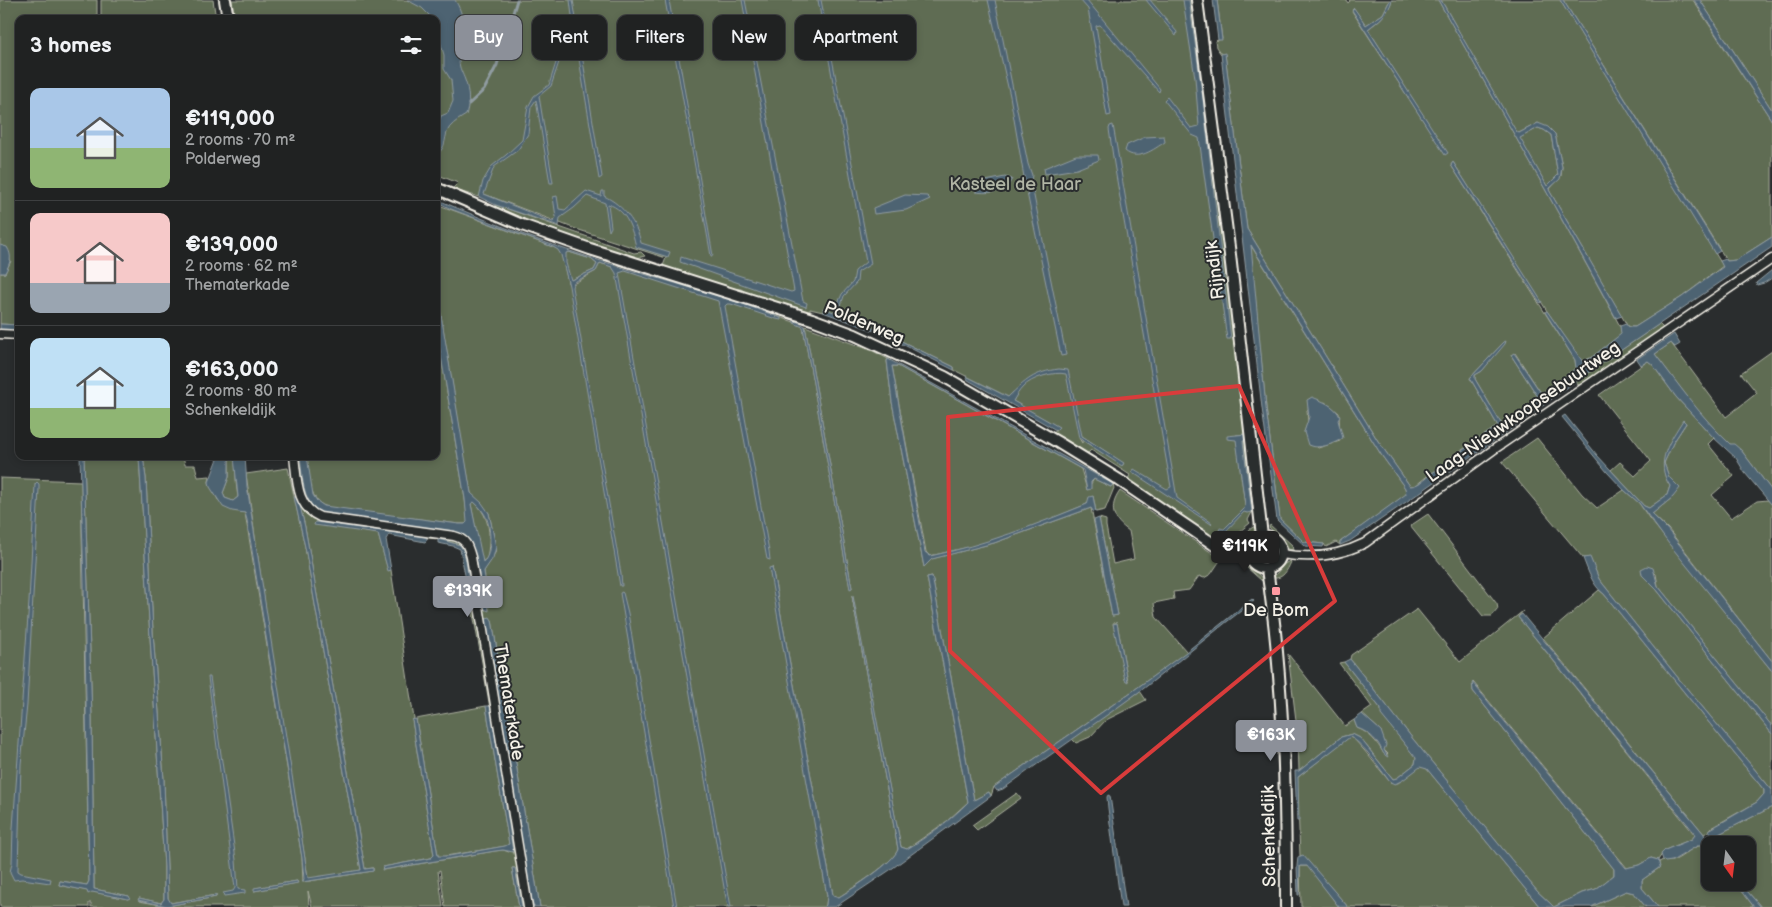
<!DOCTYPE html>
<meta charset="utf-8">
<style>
:root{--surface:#202222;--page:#2d2f2f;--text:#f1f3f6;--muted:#a2a4a5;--line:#3d3f40;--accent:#8c9099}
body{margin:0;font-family:"Balsamiq Sans",sans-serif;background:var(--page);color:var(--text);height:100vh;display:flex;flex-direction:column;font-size:19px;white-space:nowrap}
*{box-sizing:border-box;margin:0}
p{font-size:16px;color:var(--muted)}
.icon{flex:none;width:28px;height:28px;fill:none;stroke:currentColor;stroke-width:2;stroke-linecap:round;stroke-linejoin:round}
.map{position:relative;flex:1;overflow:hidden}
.drawer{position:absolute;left:15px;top:15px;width:425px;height:445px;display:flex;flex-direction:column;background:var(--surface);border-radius:10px;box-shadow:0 2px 8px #0003,0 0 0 1px var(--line)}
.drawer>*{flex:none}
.top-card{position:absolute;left:455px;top:15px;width:475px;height:45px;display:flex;gap:10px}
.needle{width:32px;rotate:166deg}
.fabs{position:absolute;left:1701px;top:836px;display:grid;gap:10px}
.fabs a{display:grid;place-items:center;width:55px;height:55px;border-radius:10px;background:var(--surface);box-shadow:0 2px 8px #0003,0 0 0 1px var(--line);font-size:25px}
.price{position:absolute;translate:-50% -42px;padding:0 11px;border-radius:5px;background:var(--accent);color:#fff;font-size:16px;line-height:32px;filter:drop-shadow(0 1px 2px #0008)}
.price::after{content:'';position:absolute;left:50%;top:30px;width:15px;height:11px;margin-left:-8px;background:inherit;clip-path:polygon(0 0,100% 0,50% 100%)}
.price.current{background:#222;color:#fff}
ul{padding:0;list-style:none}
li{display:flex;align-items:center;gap:15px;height:125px;padding:0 15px}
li+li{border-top:1px solid var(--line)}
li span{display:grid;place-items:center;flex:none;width:140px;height:100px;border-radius:10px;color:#555}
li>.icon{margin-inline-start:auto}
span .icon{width:60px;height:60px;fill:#fffc;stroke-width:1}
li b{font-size:21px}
h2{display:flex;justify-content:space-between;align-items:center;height:60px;padding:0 15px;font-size:21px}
.chip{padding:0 18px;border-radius:10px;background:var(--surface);box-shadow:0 2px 8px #0003,0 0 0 1px var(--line);font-size:18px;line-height:45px}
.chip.current{background:var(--accent);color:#fff}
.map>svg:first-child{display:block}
.green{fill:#5f6c53;stroke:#aaae9e;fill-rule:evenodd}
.water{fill:#4e6372;stroke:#909ca1;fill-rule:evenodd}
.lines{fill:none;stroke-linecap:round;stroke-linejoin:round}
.stream{stroke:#909ca1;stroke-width:3}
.minor-casing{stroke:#f4f1e8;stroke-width:11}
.tertiary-casing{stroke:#f4f1e8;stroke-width:14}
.minor{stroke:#2a2d2e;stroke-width:8}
.tertiary{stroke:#2a2d2e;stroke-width:10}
.marked{fill:none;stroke:#d93c3b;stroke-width:4;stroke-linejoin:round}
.poi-dot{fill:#ff9aa2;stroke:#2a2d2e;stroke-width:2}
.labels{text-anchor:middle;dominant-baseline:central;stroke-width:4;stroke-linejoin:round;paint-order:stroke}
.park-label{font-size:18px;fill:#b1b5a5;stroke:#2a2d2e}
.street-label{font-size:18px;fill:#f4f1e8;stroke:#2a2d2e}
.poi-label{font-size:18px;fill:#f4f1e8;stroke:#2a2d2e}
</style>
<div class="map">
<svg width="1772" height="907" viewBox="0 0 1772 907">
<rect width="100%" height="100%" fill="#2a2d2e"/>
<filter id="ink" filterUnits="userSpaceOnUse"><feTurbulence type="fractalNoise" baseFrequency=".02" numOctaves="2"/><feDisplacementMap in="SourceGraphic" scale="10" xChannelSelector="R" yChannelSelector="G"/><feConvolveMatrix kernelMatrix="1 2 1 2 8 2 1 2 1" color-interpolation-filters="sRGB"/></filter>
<g filter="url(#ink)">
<!-- green -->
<g class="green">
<path d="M0,0h97v19h-78v306l-19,-1v-51h5l6,-12 -11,-16z"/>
<path d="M101,0h112l3,19h-115z"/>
<path d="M232,0h959l27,198 28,236 -10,1 10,78 4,-15 -7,-57 4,-1 9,72h-4l-4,8 2,3 -11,9 -5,13 -3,1 -14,-4 -90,-61 3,-6 -39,-25 -5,5 -34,-19 6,-9 -45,-26 4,-7 -4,-2 -5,5 -54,-27v-3l-71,-35 -45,-18 2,-4 -6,3 -10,-4 -1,3 -13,-3v6l-57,-18 -12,-8 -13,-1 -65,-22 3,-8 -93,-30 -89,-34 -5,3 -27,-8 6,-6 -22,-9v-155h-201zM1082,436l41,27v2l-41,-25v3l-3,-5z"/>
<path d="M1217,0h129l2,3 2,-2 -1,-1h41l-7,14 -17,11 -12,-16 -2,2 93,143 2,-1 -79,-124c12,-9 20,-15 24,-29h46l107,189 75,137 2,8 -30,23 -10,5 -35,-51 -94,-149 -2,3 124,195 1,8 -28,22 -7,3 -26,-40 -4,2 27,42c-5,14 -23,21 -36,28l-27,-46v-4l7,-4 22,-29 -34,36 28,48 -48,32 -2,7 -4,3 -13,5 -16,13h-5l-32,-45 -131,-212 -22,-175h-4l-5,-7 -1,-6 7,-2z"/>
<path d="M1441,0h119l163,266 -41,31 -47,30h-7l-79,-137 12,-14 1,-9 -7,-33 -17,-11 -19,10 -3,-1z"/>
<path d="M1563,0h130l79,121v116l-36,23 -9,1z"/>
<path d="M1700,0h72v110l-70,-107z"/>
<path d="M1538,128l6,2 7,5 7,40 -11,11 -28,-48z"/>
<path d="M436,204l125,46 7,33 5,1 23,-13 4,-8 168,50 26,9 9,5 47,261h2l-47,-262 68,25 17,9 -2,-1 -1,2 5,41 32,165 7,-8 63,-16 97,-35 21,108 6,-1 -19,-97 7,2v6l7,38 21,-5 -5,-28c-16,-11 -21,-23 -9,-40l101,68 -10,15 -7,4 -5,-2 -10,14 -16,2 1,7 -20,4 2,14 31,35 -53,38 -140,97 -3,9 -2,-4 -15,8 -42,-224 -5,1 41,225 -21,19 -40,28 -6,-2 -49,-251 46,253c-3,13 -47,40 -59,48l-6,-2 -61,-328 55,329 -1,9 -2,2h-284l-48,-287 -8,-1 49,288h-11l-7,-39h-3l7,39h-74l-5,-37 -2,1 5,36h-131l-4,-16 1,16h-218v-4h-2v4h-89v-429l81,3 8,400 -2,4 -27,-4 -1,4 69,14 1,-3 -35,-7 -2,-170 -8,-263h55l25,411v32l-3,4 -22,-5v3l28,5 49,-9v-2l-46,8 -2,-5 -4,-118 -11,-148 -7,-154 -3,-22h40l2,9h10l3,12 12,-1 -1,6 9,18 27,13 57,345 1,24 70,-11v-3l-8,1 -60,-342 -11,-44 -4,-27h10l6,38 4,10 156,32 6,10 12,63 5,1 -5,-39 11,-18 1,-6 -7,-34 -18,-20 -7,-38 -28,-170zM315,522l112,15v1l12,1 21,6c11,17 9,43 12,63 15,79 28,158 40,238l-3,6 -6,-2 -8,1 -112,19v-3l48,-9 3,-3 -22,-135 2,-1 -23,-149h-3l-10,-36zM1113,623h4l11,58zM297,881v2l-43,8 1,-3z"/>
<path d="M496,205l138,48 7,-1 4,4 -9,2 -87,-27 -55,-22z"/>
<path d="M1250,244l132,212 23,32 2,6 -67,48v3l-4,-3 -10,5 -2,-3 -20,-2 -24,-23 -14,-111zM1325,402l14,11 1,28 -22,7 -14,-16 4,-10 -1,-12z"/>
<path d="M569,252l22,7 6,5 -3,6 -23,10c-4,-7 -7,-19 -6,-27z"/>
<path d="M1659,324l4,4 -83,59 -4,-6z"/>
<path d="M436,326l29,173 3,23 -3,2h-6l-119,-15c-5,-1 -11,-1 -15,-3 -17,-6 -16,-35 -18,-50h129z"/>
<path d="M1671,343l55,74 31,-24 -16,-20 31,-22v140l-31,-41 -11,-6 -11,-10 -25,-28 -39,-52z"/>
<path d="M1648,361l4,3 24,33 38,41 -6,6 26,32 -22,19 19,23 26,-17 11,-1 4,5v156l-104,-132 -16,-15 21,-17v-14l-4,-6 -5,-14 9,-20 13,-20c-13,20 -32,39 -16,63l-3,9 -18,13 -5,-2 -33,-36 9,-8 15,14 16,-15 -52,-66z"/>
<path d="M892,366h6l183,103 6,21 7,-11 17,8 2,-3 1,4 -9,22 -9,2 -3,-16 -6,8 -46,19 -55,20 -56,13 -4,-4z"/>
<path d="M1537,438l45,56 15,14 27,-18 15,13 10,15 123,153v55l-114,-140 -2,-12 -9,-8 -5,9 15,15 115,144v56l-93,-111 -80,-100 -9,-21h-7l-81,-96z"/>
<path d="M229,457h5c3,14 1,27 4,40l-5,4 -8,-3 -2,-5 6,-16z"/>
<path d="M288,468l17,79 56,323 -51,9 -2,-1 -35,-217 -27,-187z"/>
<path d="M474,502c17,15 17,35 13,56l-5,4 -11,-58z"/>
<path d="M1428,514l69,90 1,5 -6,7h-9l-73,-90z"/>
<path d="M1270,525l22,20 1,5 -5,-1c-5,-10 -12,-14 -19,-22z"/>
<path d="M1253,527h4l-3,6 -9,10h-6l6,-10z"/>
<circle cx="1265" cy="552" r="11"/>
<path d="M1237,556c5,2 22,18 26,24l-1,1 -25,-22z"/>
<path d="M1290,561l1,1c-4,9 -8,17 -18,16l11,-14z"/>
<path d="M1599,590l5,4 160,196v4l-7,8 -48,27v2l-5,3 -161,-196z"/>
<path d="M1417,609l43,53 63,-51 -5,6 177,218 -3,4 -27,11 -7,10 -7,-2 -12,7 -12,3 -154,-186v9l141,178v6l-18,14 -14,4 -28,14 -17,-16 -124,-152 -63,-80 1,-4z"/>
<path d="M1288,654l57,72 9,-6 3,8c13,5 20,14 27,26h4l-4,-4 -3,-19 -19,-17 10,-7 -33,-44 5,-1 33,42 4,5 1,6 34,43 -1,6 -18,14 -4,1 -33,-41 -8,-4 -11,3 -42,34 -1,-34z"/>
<path d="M1140,691l6,9 -40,20 -16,17 -14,6 -4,-4z"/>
<path d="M486,706l23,138 -3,2 -66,11 -2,-1 -22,-137z"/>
<path d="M1349,737l5,2 10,11 26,32 8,1 22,-17 7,3 113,138h-192l-45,-51h-3l-3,-78z"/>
<path d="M1017,793l4,5 -44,32 -5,-5z"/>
<path d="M1772,807v100h-11l-21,-24 8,-1v-37h-38v37l26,1 18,24h-96l-16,-19v-8l17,-12v-6l4,-2c11,6 23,-9 33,-13 4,-2 8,-1 12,-2l-2,-7 5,-2 2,1z"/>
<path d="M1300,866h8l31,41h-38z"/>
<path d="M1626,891l8,2 12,14h-55z"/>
</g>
<!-- water -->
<g class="water">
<path d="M407,0h48c16,26 2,35 4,61 0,7 4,13 6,19 4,11 5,23 1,35 -5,3 -12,7 -16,12 -7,8 -2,22 -14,27v-23l3,-10 2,-5 7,-3 5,-12 -2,-21 -7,-11v-14l-8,-28v-8h-3l-11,-11z"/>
<path d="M570,0h3l29,177 -3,2 -24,-144 -8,3 -16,48 -12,10 14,87h-3l-14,-83 -5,7 -3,27 -10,16 -24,17 -10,27 69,28 3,-5 -3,-20 4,-1 2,13 6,1 21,-19 15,5 1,-5h2v5c19,9 33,27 37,47l29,9 -2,5 -32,-10c-4,-18 -9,-37 -28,-43l3,23 -2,4 -4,-28 -18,-7 -13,12 -14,10 -1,8 -63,-21 -17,-8 4,-16 9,-15 14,-11 16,-15 6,-33 6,-11 15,-11 16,-51 9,-1z"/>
<path d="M665,0h4l44,256h-2z"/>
<path d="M742,0h3l58,301 4,2 -1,4 -126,-45 1,-5 110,35 3,-1z"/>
<path d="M818,0h3l50,264 -13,8 -1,10 -13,14 -6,18 45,18 71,35v3l-74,-37 -57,-21v-4l11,4 8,-18 11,-12 2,-11 11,-9z"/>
<path d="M988,0h7l33,164 4,11 -1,6 35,174 -5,1 -36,-173 -15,-87z"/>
<path d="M1080,0h7l73,89 -1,3 -59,-67 -4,1 15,89 -4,1 -19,-107z"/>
<path d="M1146,0h4l27,32 -1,4z"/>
<path d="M1183,0h6l14,99 28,240h-4l-28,-201 -7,-3 -28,-35 3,-3 24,31 8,-2 -4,-48z"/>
<path d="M1213,0h4l5,40h-4z"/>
<path d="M1390,0h2c-4,15 -13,20 -24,29l80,124 -3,2 -93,-145 2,-2 12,17 17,-11z"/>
<path d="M1438,0h3l75,131 3,2 19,-10 10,4 7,7 7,33 -2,12 -10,9 -1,2 73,126 -6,2 -71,-129zM1538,128l6,2 7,5 7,40 -11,11 -27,-48z"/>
<path d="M1560,0h3l157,251 -5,3z"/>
<path d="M1694,0h6l72,110v11z"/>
<path d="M1225,53l22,176 131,212 32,45c10,0 17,-10 25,-15 3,-2 8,-3 11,-5 2,-2 3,-5 4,-7l48,-33 -28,-48 34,-36 2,-1 -1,3 -23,27 -7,4v4l27,46c13,-6 32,-14 36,-28l-27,-42 3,-2 27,40 7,-3 28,-22 -1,-8 -30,-48 2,-1 36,51 9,-5 29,-23 -1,-8 6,-2 2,3h7l47,-30 41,-30 -3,-6 6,-2 1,2 9,-1 36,-23v10l-196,134 -62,46 -164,114 -10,4v-3l66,-48 -1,-6 -23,-32 -131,-211 15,163 14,111 24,23 20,2 -1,3 -18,-1 -28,-26 -15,-112 -36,-309 -5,-45z"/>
<path d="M1113,125l64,373 35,25 -1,1 -79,-52 2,-3 33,20 4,-2 -57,-323 -5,-35 1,-3z"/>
<path d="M1164,136l1,6c-11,7 -27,20 -40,9l2,-6 18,-8z"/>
<path d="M1076,155h22l1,5 -22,9 -32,5 -1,-6z"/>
<path d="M1453,162l89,140 -2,1 -89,-138z"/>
<path d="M1005,177l7,2c-6,13 -23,15 -36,13v-9z"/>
<path d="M905,195l22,1 3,3 -24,11 -32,4 -1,-6z"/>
<path d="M436,199c57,25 115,47 175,65 57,18 115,32 170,54v2l-5,-1 -45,-15h-4l-2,2 44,245 1,9 -3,-1 -49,-258 -93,-30 -6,2 112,634h-3l-3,-14 -109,-620 -4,-6 -12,-4 -4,8 -22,11 -2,5 49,287 1,12h-2l-51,-300 -8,-31 -3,-5 -5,-3 -102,-38 -15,-8zM569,252l22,7 6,5 -3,6 -23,10 -5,-17v-10z"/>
<path d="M0,245l7,2c6,10 3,16 -2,26h-5z"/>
<path d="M1772,270v8l-8,5 -7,2 -1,-2z"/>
<path d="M436,285l35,208 11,10 7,10 7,34 -3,11 -9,13 5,40 -5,-2 -12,-63 -6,-10 -7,-3 -131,-18c-6,-3 -13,-5 -17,-11 -9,-12 -9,-33 -11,-48h7l6,39 4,6 7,5 135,18h6l2,-2 -2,-23 -29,-173zM474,502c5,4 10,10 13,17 4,10 5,37 -4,43l-12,-58z"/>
<path d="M794,320l11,6 47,262 -2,1 -46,-256 -1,-6 -9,-4z"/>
<path d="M0,324l19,1v7l-19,-1z"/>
<path d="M1674,334l6,10 -5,3 -4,-4 -16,11c24,31 46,63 75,90h4l7,6 31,41v14l-27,-32 -9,-15 -22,-20 -38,-41 -24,-33 -4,-3 -7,4 -4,-6z"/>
<path d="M888,359l225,125 -2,3 -17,-8 -3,3v7l-4,1 -4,-20 -185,-104h-6l33,186 5,4c55,-11 105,-31 157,-52l2,-7 4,-1 3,16 -3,-1 -2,-3 -97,35 -62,16 -8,8 -32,-165 -5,-41z"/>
<path d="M1059,369l9,1 14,66 42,27 -2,3 -43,-28 -13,-64c-12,-3 -35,4 -43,13 -4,4 -7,9 -10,14l46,26 -3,3 -88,-50 -2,-4 42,21c18,-17 26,-25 51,-28z"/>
<path d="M1312,397c10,4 24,9 28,20l-2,3 5,18c-9,6 -25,12 -35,7l-4,-13 5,-15 -2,-17z"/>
<path d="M1565,415l32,40 47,51 5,2 18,-13 3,-9c-16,-24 0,-45 13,-66l3,3 -13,20 -9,20 5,14 11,11 -7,9 -21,17 15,15 105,132v10l-103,-127 -30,-41 -15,-13 -17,-18 -45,-55z"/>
<path d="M1246,434l1,6 -4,1 9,71 -5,1 -3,-1 -19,20 -6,-2 1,-2 4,1 20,-20 1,-4 -9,-65 -9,-1v-3z"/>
<path d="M80,456h4l8,263 2,170 35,7 1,2 -2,1 -36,-7 -4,2 -1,-3 -28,-6 1,-4 27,4 2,-4 -5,-298z"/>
<path d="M139,456h4l3,22 7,154 11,148 4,118 3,5 45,-8v2l-49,9 -29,-6 1,-2 22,5 3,-4v-32z"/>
<path d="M219,456h26l2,30 61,392 53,-8 -56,-323 -11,-50h4l7,30 60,342 8,-1v3l-71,11 2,-3 -2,-21 -55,-338 -2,-7 -13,-2 -9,-4 -13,-20 -1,-5zM229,457h5l4,40 -5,4 -8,-3 -2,-5 6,-16z"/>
<path d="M37,482l2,2v5l-12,216 -6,59 -3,104v3l3,2 30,6 -1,4 -28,-4 -8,1 -4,-8 2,-9 1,-35 16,-226 6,-118z"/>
<path d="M1099,518l19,97 -6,1 -18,-96z"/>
<path d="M315,522l112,15v3l-2,2 -36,-7 -3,4 5,31 -3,1 -10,-37 -64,-9z"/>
<path d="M438,539l22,6 4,7 2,9 5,33 -2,2 -9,-47 -7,-3 -15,-3z"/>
<path d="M1590,557l9,22 80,100 93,111v17l-59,30 -4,-7 48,-28 7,-8v-4l-160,-196c-11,-8 -16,-23 -21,-36z"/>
<path d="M1647,566l6,2 5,18 114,140v8l-115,-144 -15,-15 -1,-6z"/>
<path d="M772,567l61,328 6,2c13,-8 56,-35 59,-48l-46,-253h1l48,251 6,2c21,-13 44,-29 61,-47l-41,-225 5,-1 42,224 15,-8 2,4 -101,74 -55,37h-11l2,-2 1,-9 -58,-328z"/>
<path d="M622,592l1,1 5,20 49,294h-3l-54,-314z"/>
<path d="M1252,599l2,2c-38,28 -73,59 -111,88 -46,34 -94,66 -140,100l-6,2 -3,-4 140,-97 52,-38z"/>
<path d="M1522,614l182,220 5,11 -12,1 -25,15 -7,1 -2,-2 -2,-6 4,-4 27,-11 3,-4 -2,-4 -175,-214z"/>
<path d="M490,617l2,3 48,287h-7l-50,-288z"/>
<path d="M1117,623l11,59 -3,-2 -12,-56z"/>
<path d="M1350,659l63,80 124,152 17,16h-14l-113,-138 -7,-2 -17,13 -8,4 -5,-2c-10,-13 -26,-38 -40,-45l-52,40 1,44h-2l-2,-50h4l42,-34 11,-3 8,4 33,41 4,-1 18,-14 1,-6 -35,-43v-6l-4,-5 -33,-42z"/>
<path d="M208,677h2l26,183 2,29 7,1v3l-21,3 -1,-3 10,-2 2,-3z"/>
<path d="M1472,682l154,186 13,-3 12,-7 7,2 2,7 -18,13v8l16,19h-12l-12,-14 -8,-2 -35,16h-37l28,-14 14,-4 18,-14v-6l-141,-178z"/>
<path d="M486,706h5l22,146 -10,-2 -8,1 -113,19 1,-3 48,-9 3,-3 -22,-135 4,-1 22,137h11l56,-10 4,-2z"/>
<path d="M1362,714l19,17 5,14 -2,5 4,7c-6,-3 -6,-8 -10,-14 -6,-7 -12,-12 -21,-15l-3,-8z"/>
<path d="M1108,795l2,1 16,111h-5l-13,-99 -1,-11z"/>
<path d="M1303,855l45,52h-9l-32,-41h-7l-1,29h-1l-1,-29 1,-9z"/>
<path d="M512,868h3l7,39h-3z"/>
<path d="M297,881l1,2 -44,8v-3z"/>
<path d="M1736,883h4l21,24h-7z"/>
</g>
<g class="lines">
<!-- stream -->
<path class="stream" d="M469,104l15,-14 13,-25 20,-65"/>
<!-- minor casing -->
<g class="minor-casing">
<g id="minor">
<path d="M0,334l19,1"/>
<path d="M294,456c3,23 2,51 26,61l134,19c12,3 14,10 17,21l57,350"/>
<path d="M1281,554c29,5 58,2 84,-11l128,-93 279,-191"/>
</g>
</g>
<!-- tertiary casing -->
<g class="tertiary-casing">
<g id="tertiary">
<path d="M225,0l3,19"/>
<path d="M1197,0l33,255 32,281"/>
<path d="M436,188l86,37 68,24 222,70 43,16 90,42 114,66 60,37 100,68 29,4"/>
<circle cx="1265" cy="552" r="16"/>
<path d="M1267,569c17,112 19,225 19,338"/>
</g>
</g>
<!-- minor -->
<use href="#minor" class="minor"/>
<!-- tertiary -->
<use href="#tertiary" class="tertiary"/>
</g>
</g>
<!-- marked area -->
<path class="marked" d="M1239,386l96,215 -234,192 -151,-142 -2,-234z"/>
<!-- markers -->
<rect class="poi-dot" x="1271" y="586" width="10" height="10" rx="2.5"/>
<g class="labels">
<!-- park labels -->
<g class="park-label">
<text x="1015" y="184">Kasteel de Haar</text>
</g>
<!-- street labels -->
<g class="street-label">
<text transform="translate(1215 270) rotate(-97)">Rijndijk</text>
<text transform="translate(864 323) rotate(23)">Polderweg</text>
<text transform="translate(1523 412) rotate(-35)">Laag-Nieuwkoopsebuurtweg</text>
<text transform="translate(509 702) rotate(81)">Thematerkade</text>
<text transform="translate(1269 836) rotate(-91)">Schenkeldijk</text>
</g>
<!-- poi labels -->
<g class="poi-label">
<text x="1276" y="610">De Bom</text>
</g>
</g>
</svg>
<div class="fabs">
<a><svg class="needle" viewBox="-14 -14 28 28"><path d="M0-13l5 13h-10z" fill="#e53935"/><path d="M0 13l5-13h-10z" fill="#a2a4a5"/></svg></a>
</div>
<b class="price current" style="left:1245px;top:573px">€119K</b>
<b class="price" style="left:468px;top:618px">€139K</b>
<b class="price" style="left:1271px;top:762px">€163K</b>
<div class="top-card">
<a class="chip current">Buy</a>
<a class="chip">Rent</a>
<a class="chip">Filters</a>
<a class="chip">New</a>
<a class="chip">Apartment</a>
</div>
<section class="drawer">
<h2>3 homes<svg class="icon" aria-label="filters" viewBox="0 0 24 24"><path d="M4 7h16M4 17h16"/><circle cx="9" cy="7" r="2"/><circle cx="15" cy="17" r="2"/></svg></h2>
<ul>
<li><span style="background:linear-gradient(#a9c7e8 60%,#8fb573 0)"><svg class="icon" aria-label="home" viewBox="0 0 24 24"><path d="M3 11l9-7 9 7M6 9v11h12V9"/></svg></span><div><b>€119,000</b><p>2 rooms · 70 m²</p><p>Polderweg</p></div></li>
<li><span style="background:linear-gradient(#f6c9c9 70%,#9aa5b1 0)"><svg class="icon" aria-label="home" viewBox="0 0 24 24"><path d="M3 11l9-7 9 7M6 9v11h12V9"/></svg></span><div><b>€139,000</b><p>2 rooms · 62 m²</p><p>Thematerkade</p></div></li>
<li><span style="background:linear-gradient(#bfe0f5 70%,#8fb573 0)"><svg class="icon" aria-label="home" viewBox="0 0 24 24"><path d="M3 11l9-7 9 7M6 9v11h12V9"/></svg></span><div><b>€163,000</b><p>2 rooms · 80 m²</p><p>Schenkeldijk</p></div></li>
</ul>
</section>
</div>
